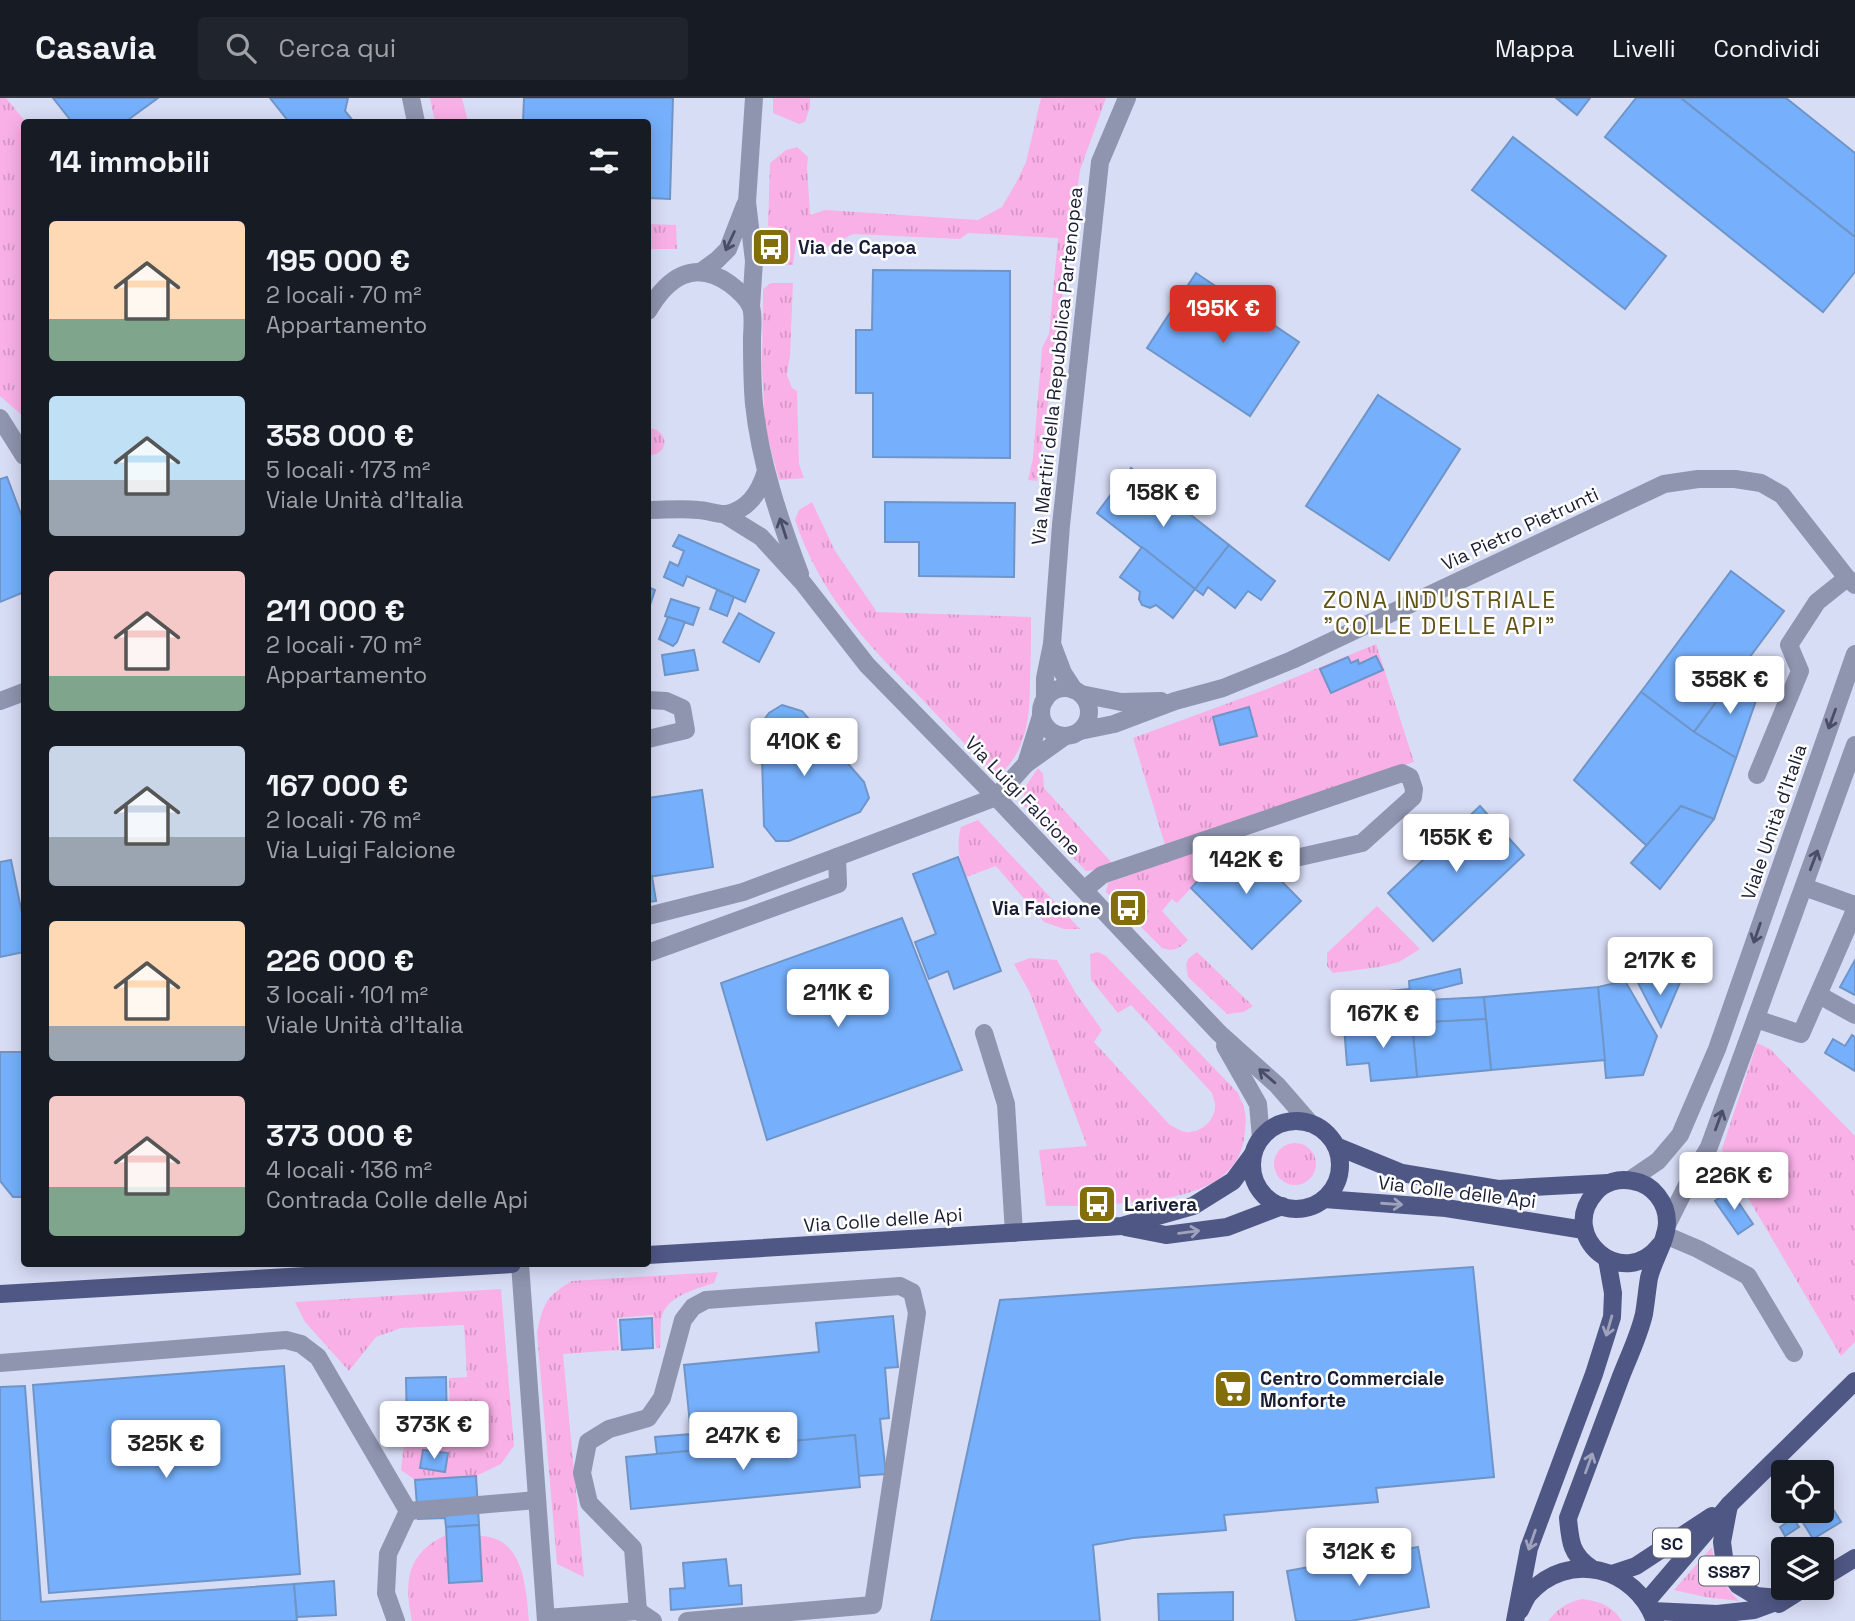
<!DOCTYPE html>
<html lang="it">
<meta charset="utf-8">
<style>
:root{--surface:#171b24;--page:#20242c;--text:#f1f3f6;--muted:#9ea1a6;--line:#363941;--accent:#d93025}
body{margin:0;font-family:"Space Grotesk",sans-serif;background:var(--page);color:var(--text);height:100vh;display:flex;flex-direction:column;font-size:26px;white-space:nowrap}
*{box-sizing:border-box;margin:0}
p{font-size:23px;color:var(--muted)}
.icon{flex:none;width:38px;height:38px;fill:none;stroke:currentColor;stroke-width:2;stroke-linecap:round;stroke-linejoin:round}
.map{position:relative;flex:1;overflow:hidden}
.panel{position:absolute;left:21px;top:21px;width:630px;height:1148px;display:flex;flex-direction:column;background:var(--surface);border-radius:7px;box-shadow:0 4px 18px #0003}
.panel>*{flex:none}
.controls{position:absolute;left:1771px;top:1362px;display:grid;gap:14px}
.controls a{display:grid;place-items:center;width:63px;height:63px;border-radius:7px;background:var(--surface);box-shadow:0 4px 18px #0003;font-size:35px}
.price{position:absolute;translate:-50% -60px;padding:0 16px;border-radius:7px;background:#fff;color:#222;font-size:23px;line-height:46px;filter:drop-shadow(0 2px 4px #0008)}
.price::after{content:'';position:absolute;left:50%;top:42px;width:21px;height:16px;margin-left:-10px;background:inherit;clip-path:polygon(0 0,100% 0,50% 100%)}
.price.active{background:var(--accent);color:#fff}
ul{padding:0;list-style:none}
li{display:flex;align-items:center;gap:21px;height:175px;padding:0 28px}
li span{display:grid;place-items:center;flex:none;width:196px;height:140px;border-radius:7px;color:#555}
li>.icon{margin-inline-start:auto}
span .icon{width:84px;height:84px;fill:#fffc;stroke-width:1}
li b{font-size:30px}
h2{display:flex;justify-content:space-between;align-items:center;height:84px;padding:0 28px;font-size:30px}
header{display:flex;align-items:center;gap:42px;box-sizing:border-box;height:98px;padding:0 35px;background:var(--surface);border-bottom:2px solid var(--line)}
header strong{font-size:33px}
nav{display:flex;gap:38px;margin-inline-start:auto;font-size:24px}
.search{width:490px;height:63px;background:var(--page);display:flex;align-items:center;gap:18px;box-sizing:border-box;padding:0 24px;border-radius:7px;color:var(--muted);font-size:26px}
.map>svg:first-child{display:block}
.grass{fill:url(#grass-tufts)}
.building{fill:#76b0fc;stroke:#6f95c8;stroke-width:2}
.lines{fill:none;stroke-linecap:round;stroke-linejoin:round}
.minor{stroke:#8f94af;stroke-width:18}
.major{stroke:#4f5784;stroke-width:18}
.oneway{stroke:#494d65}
.oneway2{stroke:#9ea3bb}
.labels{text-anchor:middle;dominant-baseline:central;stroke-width:5;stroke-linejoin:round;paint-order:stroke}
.shield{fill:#fff;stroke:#5f6271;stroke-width:2}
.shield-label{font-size:18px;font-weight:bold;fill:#1a1e34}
.poi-label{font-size:19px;font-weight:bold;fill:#1a1e34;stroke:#fff;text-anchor:start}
.street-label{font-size:19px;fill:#1a1e34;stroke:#fff}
.quarter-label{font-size:23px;letter-spacing:2px;fill:#615316;stroke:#fff}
</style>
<header>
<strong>Casavia</strong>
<div class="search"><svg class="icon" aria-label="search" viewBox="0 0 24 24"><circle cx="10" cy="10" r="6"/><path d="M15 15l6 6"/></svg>Cerca qui</div>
<nav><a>Mappa</a><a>Livelli</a><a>Condividi</a></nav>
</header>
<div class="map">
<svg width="1855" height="1523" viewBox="0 0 1855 1523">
<defs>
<pattern id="grass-tufts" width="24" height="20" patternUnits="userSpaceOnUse" patternTransform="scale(1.75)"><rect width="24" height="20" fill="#f9b0e7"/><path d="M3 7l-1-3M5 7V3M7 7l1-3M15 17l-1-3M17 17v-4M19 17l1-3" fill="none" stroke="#d597c7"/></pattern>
</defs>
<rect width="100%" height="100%" fill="#d8ddf6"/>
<!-- grass -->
<g class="grass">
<path d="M0,0h6l20,24h-2v295l-24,-21z"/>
<path d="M430,0h32l6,24h-33z"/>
<path d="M773,0h37v9l-5,15 -6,2 -26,-11z"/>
<path d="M1041,0h65l-26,72 -43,311 -9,-1 5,-22 9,-110 7,-14 9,-96 -90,-5 -8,6 -107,-5 -44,22 2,-13 -15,-2 -3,24 -20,-1 -6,-2v-8h11l2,-26 -12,-2 2,-63 16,-13 11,-3 11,10 -1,10 3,48 15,-5 153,10 24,-13 15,-26 9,-19z"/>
<path d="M648,126l28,1 1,24h-29z"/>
<path d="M771,185h22l-3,72 -3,20 5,13 5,3 2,73 5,14 -25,2 -14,-53 -3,-61 1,-77z"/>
<path d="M648,330c22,1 22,28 0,27z"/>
<path d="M812,404l23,49 42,61 154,5c0,20 0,40 -1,60 0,38 -2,74 -33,100 -26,-27 -53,-54 -79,-82 -54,-54 -98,-101 -123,-175l4,-10z"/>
<path d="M1376,546l38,118 -249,83 -32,-107 134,-49z"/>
<path d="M1038,670l5,6 1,14 69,76 -13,5 -14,2 -64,-67 4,-18z"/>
<path d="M978,722l102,109h-16l-20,-7 -48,-56 -30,11c-7,-18 -10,-32 -5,-50z"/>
<path d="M1207,749l-4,29 -26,27 -5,-4 -10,12 26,29c-9,9 -14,12 -26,8l-56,-56 2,-9z"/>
<path d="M1377,808l43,43 -21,13 -20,5 -46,6 -6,-7v-13z"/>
<path d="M1098,854l8,4 132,137c9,21 9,23 6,46 -10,61 -93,61 -140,66l-1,-15h-14l1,16h-44l-7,-56 48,-4 -57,-153 -16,-29 16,-6 27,2 18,32 27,38 -8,12 75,82c5,3 11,7 16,8 16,2 31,-12 30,-28 -1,-4 -2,-7 -3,-11l-81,-88 -13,8 -27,-33 -1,-26z"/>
<path d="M1197,854l56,54 -9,6 -17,2 -39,-37 -2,-13 3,-6z"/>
<path d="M1757,945l13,6 85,87v206l-14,14 -100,-170 -19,-37z"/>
<circle cx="1295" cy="1066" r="21"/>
<path d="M718,1174l-4,11c-20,7 -49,13 -53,37 -1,9 0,19 -1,28h-4l-3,-33 -36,3 2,32 -56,4 21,223 -27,-13 -20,-231c6,-29 9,-37 35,-52z"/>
<path d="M501,1191l13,157 -13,18 -25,12 -61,4 -14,-10 4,-37 45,-1 -1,-54 18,-1 -3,-52 -63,3 -25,9 -27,34 -44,-49 -10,-20z"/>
<path d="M446,1437l3,48 33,-2 -2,-45c44,1 46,51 49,85h-117c-8,-39 -6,-67 34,-86z"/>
<path d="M1712,1449c3,22 11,38 27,54l-34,-4 -31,-7z"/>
<path d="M1582,1501c18,2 30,7 40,22h-74c10,-13 18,-18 34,-22z"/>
</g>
<!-- building -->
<g class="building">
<path d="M53,0h105l-33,24h-53z"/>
<path d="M270,0h78l-3,13 9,11h-65z"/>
<path d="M524,0h149l-3,101 -22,-1v-76h-125z"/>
<path d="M1556,0h34l-13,17z"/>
<path d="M1636,0h45l174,139v35l-32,40 -218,-175z"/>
<path d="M1681,0h105l69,55v84z"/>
<path d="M1513,39l153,119 -41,53 -153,-119z"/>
<path d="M873,172l137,1v187l-137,-1v-64h-17v-63h16z"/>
<path d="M1196,175l103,69 -49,74 -103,-68z"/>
<path d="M1378,297l82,54 -71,111 -83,-54z"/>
<path d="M1131,370l98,77 -34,44 -98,-76z"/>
<path d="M7,379l17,45v70l-24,10v-123z"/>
<path d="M885,404l130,1 -1,74 -95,-1v-34h-34z"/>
<path d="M679,437l80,35 -14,32 -58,-26 -4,10 -19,-9 6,-15 8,4 6,-15 -11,-5z"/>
<path d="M1229,447l46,36 -14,19 -13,-9 -13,17 -27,-21 -5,8 -8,-6z"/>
<path d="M1142,449l53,42 -22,29 -17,-13 -6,3 -8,-3 -3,-6 1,-7 -20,-15z"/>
<path d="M1731,473l53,40 -90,121 -53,-40z"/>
<path d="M648,489l7,3 -7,21z"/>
<path d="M717,492l17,7 -7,19 -17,-7z"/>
<path d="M671,501l28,9 -6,17 -28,-9z"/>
<path d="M739,515l35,20 -15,29 -36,-20z"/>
<path d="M668,519l17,5 -8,20 -4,4 -14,-7z"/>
<path d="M694,552l4,20 -33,5 -3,-20z"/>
<path d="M1376,558l7,14 -52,23 -11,-24 28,-12 3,6 7,-3 1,4z"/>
<path d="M1738,575l22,16 -24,69 -42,-26z"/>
<path d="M1641,594l53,40 42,26 -22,61 -33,-13 -34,40 -73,-66z"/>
<path d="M782,607l20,6 62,71 5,16 -9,14 -71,29h-13l-12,-15 -3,-102 8,-11z"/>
<path d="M1249,609l8,29 -37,9 -7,-28z"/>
<path d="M702,692l11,77 -65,10v-79z"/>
<path d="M1480,708l44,49 -91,86 -45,-48z"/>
<path d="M1681,708l33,13 -54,70 -29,-26z"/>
<path d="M1238,754h7l5,7 6,-4 45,46 -49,48 -61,-61 32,-33 13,13 -3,-10z"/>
<path d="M958,759l43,114 -47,18 -6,-18 -19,8 -14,-37 21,-8 -23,-60z"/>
<path d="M11,762l13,63v29l-24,5v-95z"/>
<path d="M652,778l4,25 -8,1v-25z"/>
<path d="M902,820l60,152 -195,70 -46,-157z"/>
<path d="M1855,862v35l-15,-8z"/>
<path d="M1460,871l2,14 -36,9 1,8 57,-3 2,22 -74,4 -3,-42z"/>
<path d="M1681,882l-20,47 -23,-44z"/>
<path d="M1625,883l32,55 -14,39 -37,3 -8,-91z"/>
<path d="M1598,889l7,73 -114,10 -7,-73z"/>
<path d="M1409,891l3,34 -41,2 -3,-32z"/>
<path d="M1486,921l5,51 -74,7 -5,-54z"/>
<path d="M1412,925l5,54 -46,4 -2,-18 -22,2 -3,-39z"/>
<path d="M1852,937l3,2v34l-30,-18 8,-14 12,7z"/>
<path d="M0,954h24v145h-11l-13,-16z"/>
<path d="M1730,1092l23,34 -15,10 -23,-33z"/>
<path d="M1473,1169l21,210 -118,11 2,14 -154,13 2,15 -93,8 -40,7 7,76h-169l69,-321z"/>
<path d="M893,1218l5,51 -13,1 4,50 -9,1 6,55 -28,2 -3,-41 -198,19 -2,-17 36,-3 -7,-69 135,-13 -3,-29z"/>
<path d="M652,1220l1,30 -31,2 -2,-30z"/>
<path d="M284,1268l16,208 -251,19 -16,-208z"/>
<path d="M446,1279l1,51 -40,1 -1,-51z"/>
<path d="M25,1288l16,216 253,-18 3,37h-297v-234z"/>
<path d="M855,1337l5,52 -229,22 -5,-52z"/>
<path d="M423,1352l25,3 -3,19 -25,-4z"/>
<path d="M476,1378l3,49 -33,2 -1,-9 -27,1 -3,-39z"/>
<path d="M1830,1406l11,18 -28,17 -11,-18z"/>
<path d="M1793,1420l6,9 -14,9 -5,-9z"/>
<path d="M479,1427l3,56 -33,2 -3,-56z"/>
<path d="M1418,1449l11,60 -79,14h-54l-9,-50z"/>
<path d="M726,1461l3,27 12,-1 1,19 -71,6 -1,-21 15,-1 -2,-25z"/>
<path d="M334,1483l2,34 -39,2 -3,-33z"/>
<path d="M1233,1494v29h-74l-1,-27z"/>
</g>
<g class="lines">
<!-- minor -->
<g class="minor">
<path d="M411,0l5,24"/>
<path d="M702,173l15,-11 11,-11 17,-44"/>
<path d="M751,209l3,-46 -7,-59 7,-104"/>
<path d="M648,213c19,-33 46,-53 82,-27 8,6 17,14 21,23 3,10 1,23 1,32 0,22 0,43 2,65 6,58 25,114 46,170"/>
<path d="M0,320l24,38"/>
<path d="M648,412c16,0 34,-2 50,0 9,0 19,5 28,4 23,-4 34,-23 40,-43"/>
<path d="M724,416l37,23 42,46 64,82 129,132 223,236 58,52 33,38"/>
<path d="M1052,546l11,29 11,17"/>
<circle cx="1065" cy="614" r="24"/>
<path d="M1081,596l40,8 40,-1"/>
<path d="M648,602l18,1 16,7 4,22 -38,9"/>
<path d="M1045,602v-22l7,-34 9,-119 39,-363 27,-64"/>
<path d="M0,603l24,-9"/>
<path d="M1080,633l34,-7 61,-23 48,-13 69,-28 372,-176 34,-5h37l26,4 21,12 65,83 8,7"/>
<path d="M1026,666l15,-48"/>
<path d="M1757,677l43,-104 -11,-26 28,-43 30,-24"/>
<path d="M1804,789l51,18"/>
<path d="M1084,792l18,-15 300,-102 8,4 4,12 -1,8 -51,46 -62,14"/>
<path d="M648,818l95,-24 94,-35"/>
<path d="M648,855l190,-69 -1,-27 159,-60 30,-33 38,-27"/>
<path d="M1819,897l36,20"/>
<path d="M1756,921l45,15 54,-124"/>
<path d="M984,935l22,71 8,129"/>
<path d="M1225,948l33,58 3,34"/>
<path d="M1630,1082l28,-19 22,-26 37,-86 138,-395"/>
<path d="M1667,1127l22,-44 20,-34 146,-402"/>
<path d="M1665,1137l33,14 50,27 46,77"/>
<path d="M520,1166l26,357"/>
<path d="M0,1265l286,-23 15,4 17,13 90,154 129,-11"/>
<path d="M638,1513l-5,-63 -44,-45 -7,-30 6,-31 21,-13 39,-11 14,-20 21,-78 10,-13 13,-7 194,-14 12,6 5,21 -44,292 -186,16"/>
<path d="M546,1520l92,-7 15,10"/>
<path d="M396,1523l-10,-28 2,-39 20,-43"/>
</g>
<!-- major -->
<g class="major">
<circle cx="1296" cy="1067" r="44"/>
<path d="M1336,1048l66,27 96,16 110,-6"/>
<path d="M1324,1101l122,9 138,22"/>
<path d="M1125,1129l41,8 61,-8 55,-21"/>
<path d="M648,1157l474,-29 71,-20 40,-25 20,-27"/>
<path d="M0,1196l512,-30"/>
<path d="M1729,1407l-7,37 3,23 13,20 18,11 24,2"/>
<path d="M1591,1470c-20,-13 -21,-27 -23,-50 17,-46 35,-93 52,-139 8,-21 19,-43 24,-65 2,-12 3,-24 5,-36 4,-18 18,-38 18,-56 0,-19 -14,-38 -34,-41 -14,-3 -29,1 -38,12 -38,43 28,100 65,52"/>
<path d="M1612,1476l24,-8 76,-50"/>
<path d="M1822,1480l33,-20"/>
<path d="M1646,1504l83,-97 126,-124"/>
<path d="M1779,1506l27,-17"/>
<path d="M1520,1512c3,-5 5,-11 8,-15 39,-46 108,-28 127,26"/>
<path d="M1652,1513l65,3 37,-4 33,-12"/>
<path d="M1515,1523l14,-73 65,-174 18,-57 1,-24 -6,-34"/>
</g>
</g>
<!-- one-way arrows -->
<defs><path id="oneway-shaft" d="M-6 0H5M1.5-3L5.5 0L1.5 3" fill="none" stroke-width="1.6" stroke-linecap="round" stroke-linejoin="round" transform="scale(1.75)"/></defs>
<g class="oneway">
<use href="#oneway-shaft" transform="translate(730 143) rotate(115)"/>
<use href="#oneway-shaft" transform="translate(783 430) rotate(-108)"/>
<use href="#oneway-shaft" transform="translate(1832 621) rotate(110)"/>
<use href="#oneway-shaft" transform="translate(1814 762) rotate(-69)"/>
<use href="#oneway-shaft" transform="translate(1757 835) rotate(109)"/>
<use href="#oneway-shaft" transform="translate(1267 978) rotate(-139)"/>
<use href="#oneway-shaft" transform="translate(1719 1022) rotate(-70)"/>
</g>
<g class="oneway2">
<use href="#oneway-shaft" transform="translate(1392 1106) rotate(4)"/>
<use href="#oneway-shaft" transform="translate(1189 1134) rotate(-7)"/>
<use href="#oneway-shaft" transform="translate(1609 1228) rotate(106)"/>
<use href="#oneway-shaft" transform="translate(1589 1365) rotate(-70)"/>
<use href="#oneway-shaft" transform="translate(1532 1442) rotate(109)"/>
</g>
<!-- icons -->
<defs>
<g id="bus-square" transform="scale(2.0125)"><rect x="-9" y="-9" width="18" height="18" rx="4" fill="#836e0c" stroke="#fff"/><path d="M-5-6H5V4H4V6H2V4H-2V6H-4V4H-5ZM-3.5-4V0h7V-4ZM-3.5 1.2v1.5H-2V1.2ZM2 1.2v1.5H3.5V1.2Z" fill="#fff"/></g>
<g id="supermarket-square" transform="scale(2.0125)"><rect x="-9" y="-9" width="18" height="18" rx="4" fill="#836e0c" stroke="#fff"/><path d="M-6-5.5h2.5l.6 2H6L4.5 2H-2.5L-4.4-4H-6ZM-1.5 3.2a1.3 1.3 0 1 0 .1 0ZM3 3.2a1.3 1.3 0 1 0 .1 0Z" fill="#fff"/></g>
</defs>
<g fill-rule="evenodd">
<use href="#bus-square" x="771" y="149"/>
<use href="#bus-square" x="1128" y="810"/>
<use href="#bus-square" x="1097" y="1106"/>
<use href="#supermarket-square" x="1233" y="1291"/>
</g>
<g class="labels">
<!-- shield labels -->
<g class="shield">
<rect x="1653" y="1430.5" width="38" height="29" rx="5"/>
<rect x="1699" y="1458.5" width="60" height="29" rx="5"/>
</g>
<g class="shield-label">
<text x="1672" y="1445">SC</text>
<text x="1729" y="1473">SS87</text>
</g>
<!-- poi labels -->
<g class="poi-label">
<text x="798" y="149">Via de Capoa</text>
<text x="1101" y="810" text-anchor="end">Via Falcione</text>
<text x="1124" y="1106">Larivera</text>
<text x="1260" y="1280">Centro Commerciale<tspan x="1260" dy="22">Monforte</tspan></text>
</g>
<!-- street labels -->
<g class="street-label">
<text transform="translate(1057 268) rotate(-84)">Via Martiri della Repubblica Partenopea</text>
<text transform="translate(1520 431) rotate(-25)">Via Pietro Pietrunti</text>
<text transform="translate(1023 698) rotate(46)">Via Luigi Falcione</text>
<text transform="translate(1774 724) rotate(-71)">Viale Unità d'Italia</text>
<text transform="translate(1457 1094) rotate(7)">Via Colle delle Api</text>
<text transform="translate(883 1122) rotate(-4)">Via Colle delle Api</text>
</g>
<!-- quarter labels -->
<g class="quarter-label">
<text x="1440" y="502">ZONA INDUSTRIALE<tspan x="1440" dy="26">"COLLE DELLE API"</tspan></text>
</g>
</g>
</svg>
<div class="controls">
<a><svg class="icon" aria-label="locate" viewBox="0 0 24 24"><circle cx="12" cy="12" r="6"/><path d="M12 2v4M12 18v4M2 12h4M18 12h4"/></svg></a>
<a><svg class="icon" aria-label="layers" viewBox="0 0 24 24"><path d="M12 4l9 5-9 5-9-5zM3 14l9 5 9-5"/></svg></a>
</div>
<b class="price active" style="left:1223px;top:247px">195K €</b>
<b class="price" style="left:1163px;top:431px">158K €</b>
<b class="price" style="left:1730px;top:618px">358K €</b>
<b class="price" style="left:804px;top:680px">410K €</b>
<b class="price" style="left:1456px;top:776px">155K €</b>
<b class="price" style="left:1246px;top:798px">142K €</b>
<b class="price" style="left:1660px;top:899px">217K €</b>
<b class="price" style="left:838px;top:931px">211K €</b>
<b class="price" style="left:1383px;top:952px">167K €</b>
<b class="price" style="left:1734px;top:1114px">226K €</b>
<b class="price" style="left:434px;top:1363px">373K €</b>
<b class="price" style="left:743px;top:1374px">247K €</b>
<b class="price" style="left:166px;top:1382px">325K €</b>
<b class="price" style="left:1359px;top:1490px">312K €</b>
<section class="panel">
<h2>14 immobili<svg class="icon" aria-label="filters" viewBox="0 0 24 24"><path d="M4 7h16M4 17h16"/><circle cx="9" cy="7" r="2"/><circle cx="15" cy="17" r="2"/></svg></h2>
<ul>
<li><span style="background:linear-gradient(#ffd9b3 70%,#7fa58c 0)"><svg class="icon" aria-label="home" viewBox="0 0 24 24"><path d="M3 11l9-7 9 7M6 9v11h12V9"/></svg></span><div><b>195 000 €</b><p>2 locali · 70 m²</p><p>Appartamento</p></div></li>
<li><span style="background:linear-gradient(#bfe0f5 60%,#9aa5b1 0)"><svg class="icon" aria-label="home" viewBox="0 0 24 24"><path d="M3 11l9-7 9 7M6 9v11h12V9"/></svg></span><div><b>358 000 €</b><p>5 locali · 173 m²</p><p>Viale Unità d'Italia</p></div></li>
<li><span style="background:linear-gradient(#f6c9c9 75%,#7fa58c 0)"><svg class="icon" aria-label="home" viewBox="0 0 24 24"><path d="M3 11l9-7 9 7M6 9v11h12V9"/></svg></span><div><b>211 000 €</b><p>2 locali · 70 m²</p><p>Appartamento</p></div></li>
<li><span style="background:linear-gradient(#c9d6e8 65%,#9aa5b1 0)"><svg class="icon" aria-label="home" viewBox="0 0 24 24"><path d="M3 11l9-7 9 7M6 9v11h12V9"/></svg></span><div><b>167 000 €</b><p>2 locali · 76 m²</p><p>Via Luigi Falcione</p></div></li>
<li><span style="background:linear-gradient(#ffd9b3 75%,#9aa5b1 0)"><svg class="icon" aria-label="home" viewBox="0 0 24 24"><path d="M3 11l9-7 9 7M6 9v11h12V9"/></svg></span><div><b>226 000 €</b><p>3 locali · 101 m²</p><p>Viale Unità d'Italia</p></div></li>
<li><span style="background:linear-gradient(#f6c9c9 65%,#7fa58c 0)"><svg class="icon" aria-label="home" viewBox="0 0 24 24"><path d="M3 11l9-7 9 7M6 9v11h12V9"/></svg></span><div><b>373 000 €</b><p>4 locali · 136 m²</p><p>Contrada Colle delle Api</p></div></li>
</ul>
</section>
</div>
